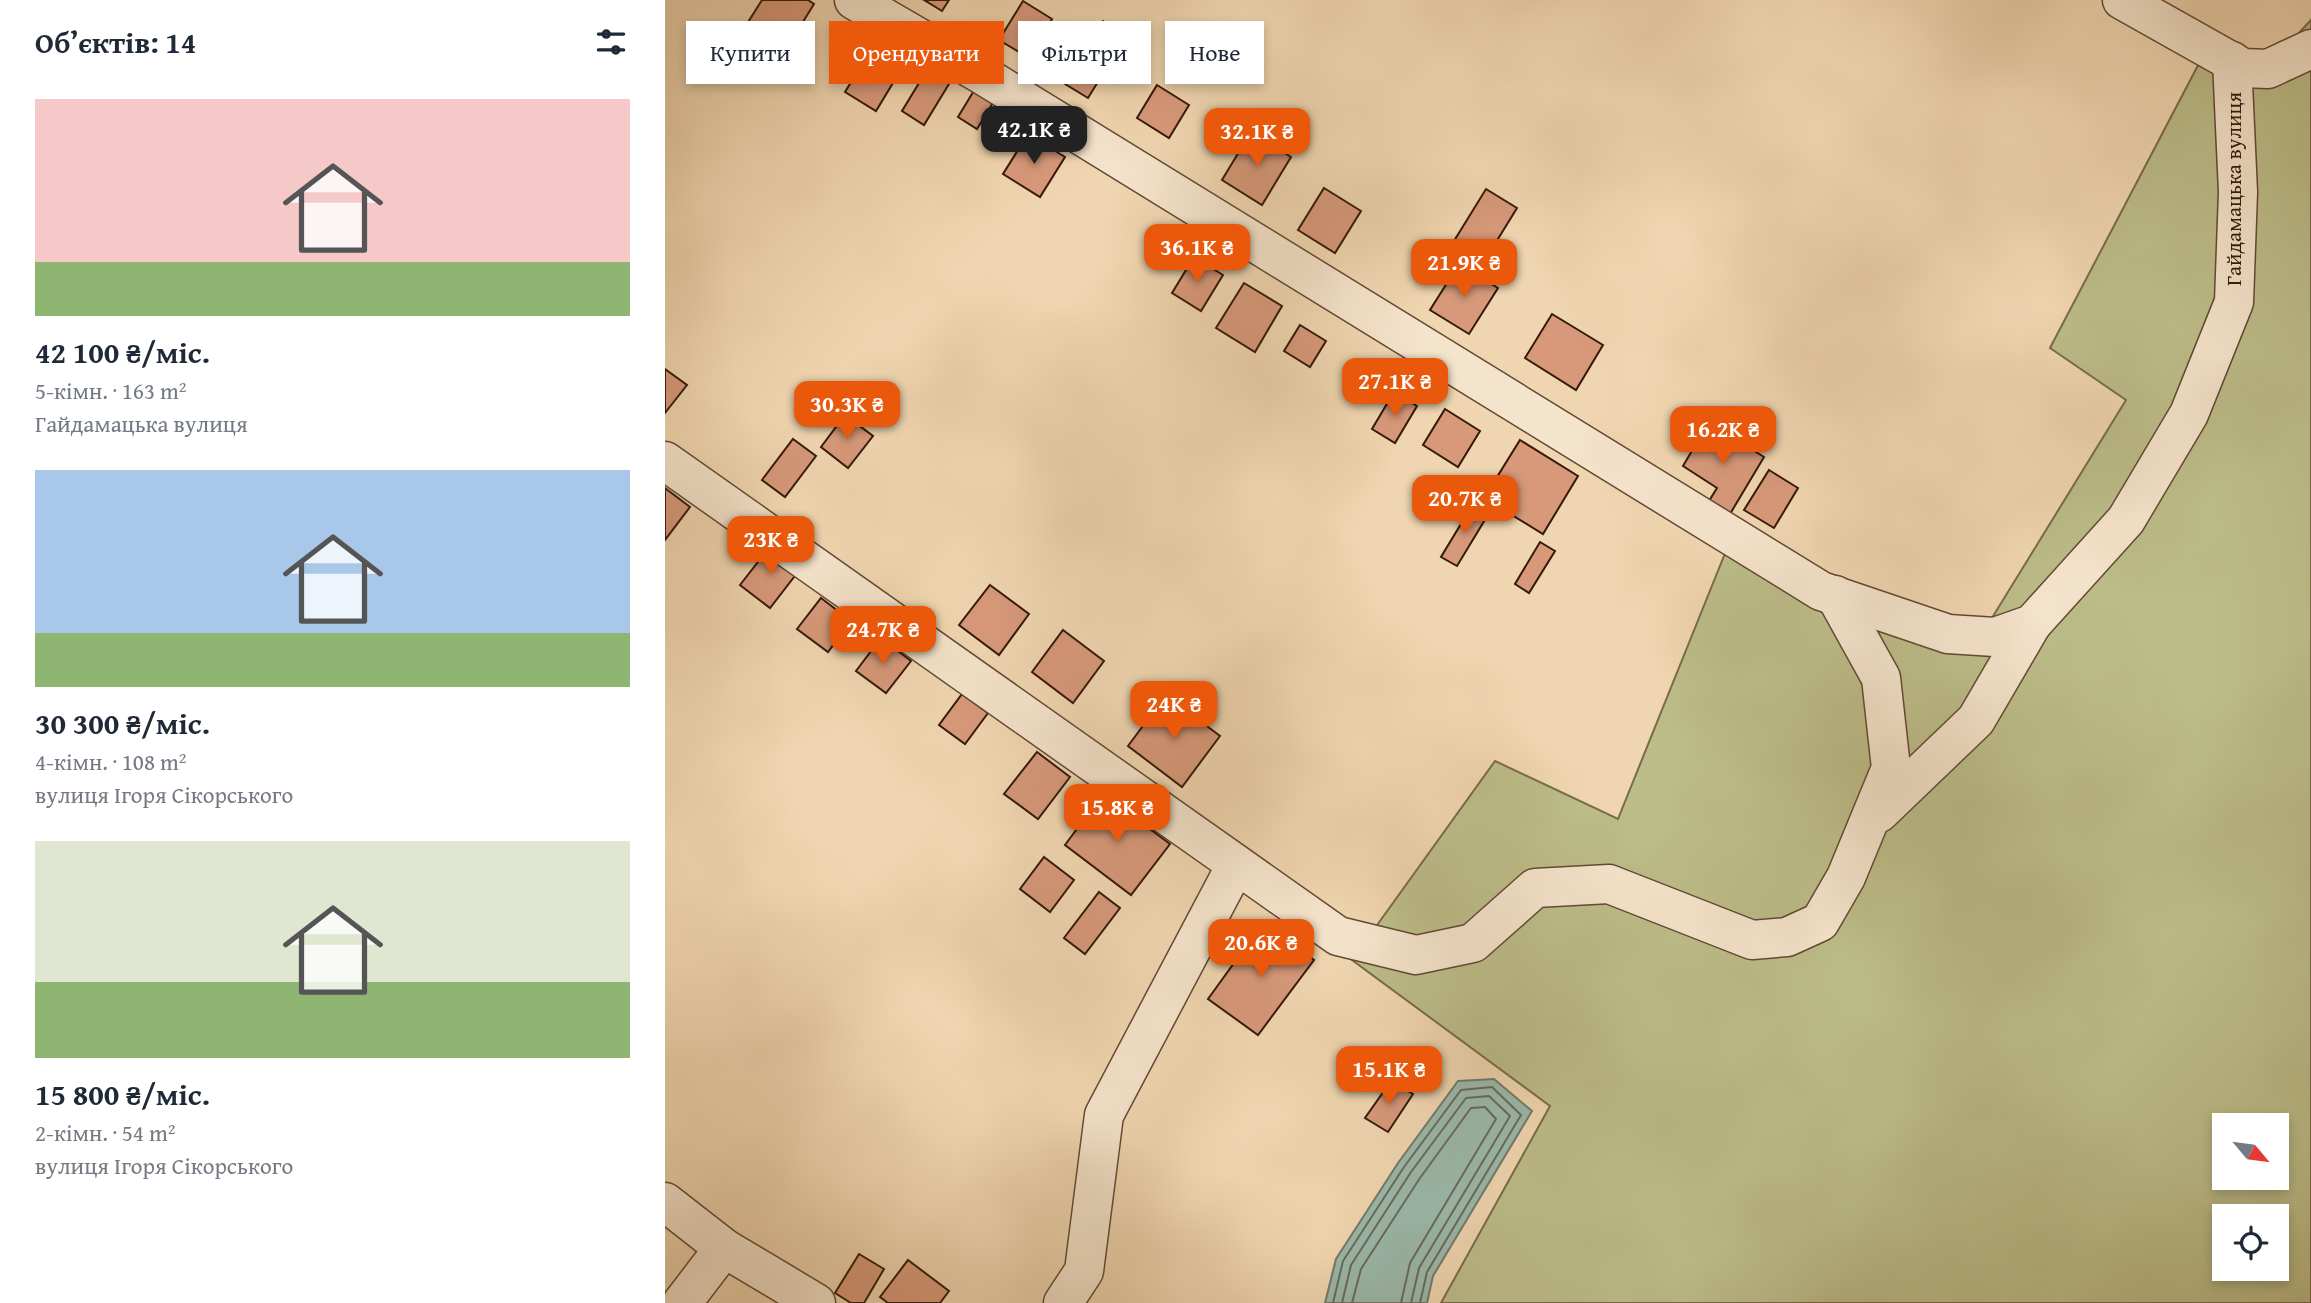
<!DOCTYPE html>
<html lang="uk">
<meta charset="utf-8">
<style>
:root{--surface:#fff;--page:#f6f6f7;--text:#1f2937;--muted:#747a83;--accent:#ea580c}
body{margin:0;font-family:"Gentium Book Plus",serif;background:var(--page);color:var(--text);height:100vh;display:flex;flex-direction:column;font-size:26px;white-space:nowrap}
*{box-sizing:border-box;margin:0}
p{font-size:23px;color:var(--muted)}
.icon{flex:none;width:38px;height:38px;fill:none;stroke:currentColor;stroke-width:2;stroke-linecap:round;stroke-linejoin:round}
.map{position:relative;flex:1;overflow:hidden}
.side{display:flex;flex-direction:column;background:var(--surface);width:665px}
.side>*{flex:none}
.hud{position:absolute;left:21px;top:21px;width:665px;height:63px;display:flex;gap:14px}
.needle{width:46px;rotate:119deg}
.controls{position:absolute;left:1547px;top:1113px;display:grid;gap:14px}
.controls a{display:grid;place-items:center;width:77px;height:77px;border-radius:0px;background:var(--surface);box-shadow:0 4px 10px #0003;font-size:35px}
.price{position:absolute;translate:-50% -60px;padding:0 16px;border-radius:14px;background:var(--accent);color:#fff;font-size:23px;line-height:46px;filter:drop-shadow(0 2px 4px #0008)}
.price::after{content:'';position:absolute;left:50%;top:42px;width:21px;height:16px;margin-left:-10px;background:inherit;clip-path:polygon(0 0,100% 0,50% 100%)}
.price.on{background:#222;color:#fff}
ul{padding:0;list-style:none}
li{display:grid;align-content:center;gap:14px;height:371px;padding:0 35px}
li span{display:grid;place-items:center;height:217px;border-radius:0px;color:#555}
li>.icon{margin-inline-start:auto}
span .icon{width:126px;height:126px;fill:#fffc;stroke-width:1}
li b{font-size:30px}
h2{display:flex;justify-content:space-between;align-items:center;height:84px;padding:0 35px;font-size:30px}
.chip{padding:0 24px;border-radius:0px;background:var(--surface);box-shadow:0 4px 10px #0003;font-size:24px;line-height:63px}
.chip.on{background:var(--accent);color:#fff}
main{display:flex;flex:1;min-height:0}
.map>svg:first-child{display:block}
.green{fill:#bcbd89;stroke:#786b4a;stroke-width:2;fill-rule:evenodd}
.water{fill:#9ab9ac;stroke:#72796b;stroke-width:2}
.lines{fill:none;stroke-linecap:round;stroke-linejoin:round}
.shore{stroke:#68695b;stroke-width:2}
.building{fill:#d7997a;stroke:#35190a;stroke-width:2}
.minor-casing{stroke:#644834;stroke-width:41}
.minor{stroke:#f5e4cc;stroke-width:38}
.labels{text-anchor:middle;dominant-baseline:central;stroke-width:5;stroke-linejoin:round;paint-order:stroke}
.street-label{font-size:21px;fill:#35190a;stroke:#f5e4cc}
</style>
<main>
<section class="side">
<h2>Об’єктів: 14<svg class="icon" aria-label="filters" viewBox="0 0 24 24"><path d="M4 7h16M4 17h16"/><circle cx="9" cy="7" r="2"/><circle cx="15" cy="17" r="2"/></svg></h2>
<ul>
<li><span style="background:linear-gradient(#f6c9c9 75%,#8fb573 0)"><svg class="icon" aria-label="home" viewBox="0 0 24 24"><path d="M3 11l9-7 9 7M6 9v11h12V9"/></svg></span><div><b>42 100 ₴/міс.</b><p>5-кімн. · 163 m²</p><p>Гайдамацька вулиця</p></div></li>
<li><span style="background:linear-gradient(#a9c7e8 75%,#8fb573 0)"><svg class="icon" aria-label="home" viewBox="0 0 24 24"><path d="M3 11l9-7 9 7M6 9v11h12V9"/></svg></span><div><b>30 300 ₴/міс.</b><p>4-кімн. · 108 m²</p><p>вулиця Ігоря Сікорського</p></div></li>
<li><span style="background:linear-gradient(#dfe7d0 65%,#8fb573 0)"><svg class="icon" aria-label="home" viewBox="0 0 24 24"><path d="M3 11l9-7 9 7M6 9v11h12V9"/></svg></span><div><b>15 800 ₴/міс.</b><p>2-кімн. · 54 m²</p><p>вулиця Ігоря Сікорського</p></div></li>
</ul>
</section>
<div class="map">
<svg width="1646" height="1303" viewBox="0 0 1646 1303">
<rect width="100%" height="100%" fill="#f0d6b0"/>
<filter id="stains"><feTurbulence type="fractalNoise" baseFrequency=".00286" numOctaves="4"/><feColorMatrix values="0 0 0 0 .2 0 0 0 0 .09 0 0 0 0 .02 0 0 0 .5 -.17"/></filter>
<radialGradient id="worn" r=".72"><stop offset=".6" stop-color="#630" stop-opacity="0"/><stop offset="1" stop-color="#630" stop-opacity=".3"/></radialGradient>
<!-- green -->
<path class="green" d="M1646,20v1283h-870l109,-197 -198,-146 143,-199 123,58 110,-273 243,106 155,-252 -76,-52 155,-296 64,13zM1559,1125h53v53h-53zM1559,1216h53v53h-53z"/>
<!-- water -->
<path class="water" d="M829,1079l38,32 -99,165 -6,27h-102l11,-44 62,-96 60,-82z"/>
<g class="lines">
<!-- shore -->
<g class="shore">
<path d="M668,1303l10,-42 61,-94 57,-77 31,-3 29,28 -94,157 -7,31"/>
<path d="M677,1303l9,-38 60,-93 55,-74 23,-2 21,20 -91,152 -8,35"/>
<path d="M687,1303l9,-34 59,-91 51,-70 14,-1 11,12 -86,144 -9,40"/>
</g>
</g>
<!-- building -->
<g class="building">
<path d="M97,0h46l6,4 -29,47 -40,-24z"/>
<path d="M259,0h25l-7,11z"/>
<path d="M358,1l29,18 -23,39 -30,-18z"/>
<path d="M438,21l24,14 -39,63 -23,-14z"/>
<path d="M212,40l31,18 -32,53 -31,-19z"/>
<path d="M265,65l22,14 -28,46 -22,-14z"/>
<path d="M492,85l32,20 -20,33 -32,-20z"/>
<path d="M310,89l19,12 -17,28 -19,-12z"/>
<path d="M586,132l40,25 -29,48 -40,-25z"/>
<path d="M363,134l37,23 -25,40 -37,-23z"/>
<path d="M659,188l37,23 -26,42 -37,-23z"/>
<path d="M821,189l31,19 -32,52 -31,-19z"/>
<path d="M529,257l29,18 -22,36 -29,-18z"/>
<path d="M794,264l39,24 -29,46 -39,-24z"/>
<path d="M579,283l38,23 -27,46 -39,-24z"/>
<path d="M887,314l51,31 -27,45 -51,-32z"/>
<path d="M635,325l26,16 -16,26 -26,-16z"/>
<path d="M0,369l22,16 -22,28z"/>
<path d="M729,392l23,14 -22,37 -23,-14z"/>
<path d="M780,409l35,22 -22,36 -35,-22z"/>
<path d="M180,415l28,21 -25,32 -27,-21z"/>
<path d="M1044,422l55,35 -34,57 -21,-13 8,-13 -34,-22z"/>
<path d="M128,439l23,17 -31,41 -23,-17z"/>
<path d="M855,440l58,36 -35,58 -59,-36z"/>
<path d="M1104,470l29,18 -24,40 -30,-18z"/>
<path d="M0,488l25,19 -25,33z"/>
<path d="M808,504l16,9 -32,53 -16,-9z"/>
<path d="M875,542l15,9 -26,42 -14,-9z"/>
<path d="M106,545l30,23 -31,40 -30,-23z"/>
<path d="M325,585l39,29 -30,41 -40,-30z"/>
<path d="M156,598l30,23 -23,31 -31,-23z"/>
<path d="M398,630l41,31 -31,42 -41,-31z"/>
<path d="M216,638l30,23 -25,32 -30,-22z"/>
<path d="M297,694l26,19 -23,31 -26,-19z"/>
<path d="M501,695l54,41 -38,51 -54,-41z"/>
<path d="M372,752l33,25 -32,42 -34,-25z"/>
<path d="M438,794l67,50 -39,51 -66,-50z"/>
<path d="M379,857l30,23 -24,32 -30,-23z"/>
<path d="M434,892l21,16 -35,46 -21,-16z"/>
<path d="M598,923l51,37 -56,75 -50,-36z"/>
<path d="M726,1081l22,13 -25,38 -23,-14z"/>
<path d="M194,1254l25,15 -20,34h-13l-16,-10z"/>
<path d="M243,1260l41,31 -9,12h-52l-8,-6z"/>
</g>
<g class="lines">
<!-- minor casing -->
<g class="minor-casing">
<g id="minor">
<path d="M189,0l127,74 840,517 127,43 47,3 37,-13 94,-104 63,-106 45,-112 4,-110 -6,-131"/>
<path d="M1457,0l121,68 25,1 43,-20"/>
<path d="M0,461l673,475 78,19 57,-12 62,-55 74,-4 143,56 35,-3 33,-15 26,-45 45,-109 -10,-90 -46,-83"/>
<path d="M1214,813l97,-93 56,-96"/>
<path d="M0,1202l59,46 92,55"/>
<path d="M17,1303l42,-55"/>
<path d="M398,1303l21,-32 20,-156 132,-250"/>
</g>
</g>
<!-- minor -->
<use href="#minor" class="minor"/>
</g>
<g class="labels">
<!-- street labels -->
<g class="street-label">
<text transform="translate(1568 189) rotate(-90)">Гайдамацька вулиця</text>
</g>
</g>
<rect width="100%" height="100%" filter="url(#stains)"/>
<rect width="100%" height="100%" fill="url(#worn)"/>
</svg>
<div class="controls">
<a><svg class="needle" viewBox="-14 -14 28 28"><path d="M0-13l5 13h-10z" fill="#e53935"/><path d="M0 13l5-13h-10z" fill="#747a83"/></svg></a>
<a><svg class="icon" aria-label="locate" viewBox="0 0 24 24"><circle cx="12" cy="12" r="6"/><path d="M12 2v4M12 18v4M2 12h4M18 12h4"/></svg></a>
</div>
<b class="price on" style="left:369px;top:166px">42.1K ₴</b>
<b class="price" style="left:592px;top:168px">32.1K ₴</b>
<b class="price" style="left:532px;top:284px">36.1K ₴</b>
<b class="price" style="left:799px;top:299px">21.9K ₴</b>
<b class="price" style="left:730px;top:418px">27.1K ₴</b>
<b class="price" style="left:182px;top:441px">30.3K ₴</b>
<b class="price" style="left:1058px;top:466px">16.2K ₴</b>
<b class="price" style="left:800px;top:535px">20.7K ₴</b>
<b class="price" style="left:106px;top:576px">23K ₴</b>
<b class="price" style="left:218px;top:666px">24.7K ₴</b>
<b class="price" style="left:509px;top:741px">24K ₴</b>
<b class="price" style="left:452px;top:844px">15.8K ₴</b>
<b class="price" style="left:596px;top:979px">20.6K ₴</b>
<b class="price" style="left:724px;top:1106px">15.1K ₴</b>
<div class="hud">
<a class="chip">Купити</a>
<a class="chip on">Орендувати</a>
<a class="chip">Фільтри</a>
<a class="chip">Нове</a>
</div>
</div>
</main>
